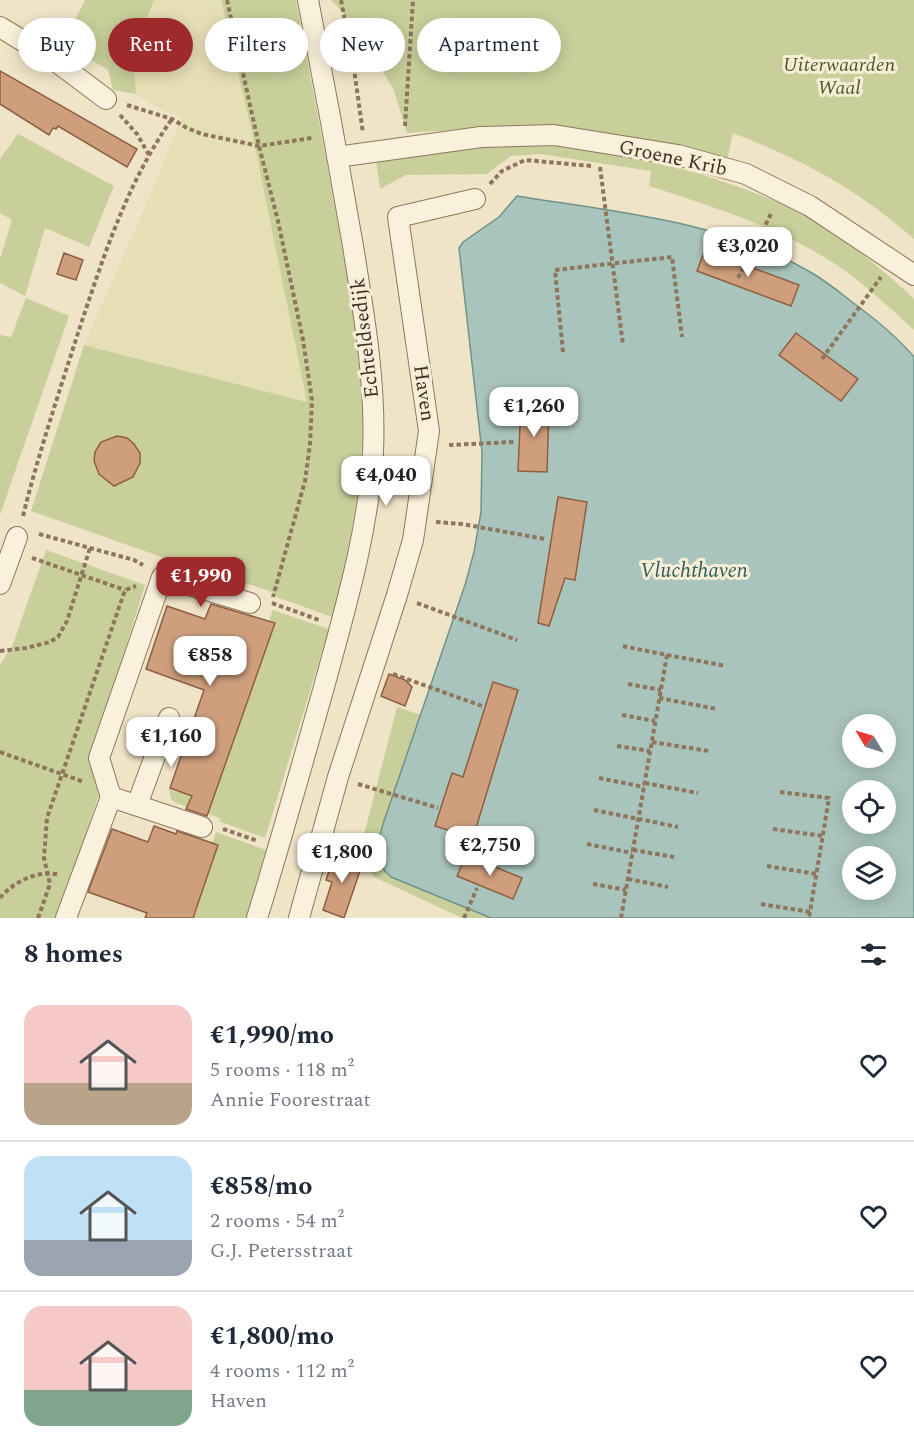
<!DOCTYPE html>
<meta charset="utf-8">
<style>
:root{--surface:#fff;--page:#f2f2f3;--text:#1f2937;--muted:#747a83;--line:#e0e1e3;--accent:#9e2a2b}
body{margin:0;font-family:Spectral,serif;background:var(--page);color:var(--text);height:100vh;display:flex;flex-direction:column;font-size:22px;white-space:nowrap}
*{box-sizing:border-box;margin:0}
p{font-size:20px;color:var(--muted)}
.icon{flex:none;width:33px;height:33px;fill:none;stroke:currentColor;stroke-width:2;stroke-linecap:round;stroke-linejoin:round}
.map{position:relative;height:918px;overflow:hidden}
.side{display:flex;flex-direction:column;background:var(--surface);flex:1}
.side>*{flex:none}
.banner{position:absolute;left:18px;top:18px;width:600px;height:54px;display:flex;gap:12px}
.needle{width:39px;rotate:308deg}
.fabs{position:absolute;left:842px;top:714px;display:grid;gap:12px}
.fabs a{display:grid;place-items:center;width:54px;height:54px;border-radius:50%;background:var(--surface);box-shadow:0 3px 15px #0003;font-size:30px}
.price{position:absolute;translate:-50% -51px;padding:0 14px;border-radius:12px;background:#fff;color:#222;font-size:20px;line-height:39px;filter:drop-shadow(0 2px 3px #0008)}
.price::after{content:'';position:absolute;left:50%;top:36px;width:18px;height:14px;margin-left:-9px;background:inherit;clip-path:polygon(0 0,100% 0,50% 100%)}
.price.current{background:var(--accent);color:#fff}
ul{padding:0;list-style:none}
li{display:flex;align-items:center;gap:18px;height:150px;padding:0 24px}
li+li{border-top:2px solid var(--line)}
li span{display:grid;place-items:center;flex:none;width:168px;height:120px;border-radius:18px;color:#555}
li>.icon{margin-inline-start:auto}
span .icon{width:72px;height:72px;fill:#fffc;stroke-width:1}
li b{font-size:26px}
h2{display:flex;justify-content:space-between;align-items:center;height:72px;padding:0 24px;font-size:26px}
.pill{padding:0 21px;border-radius:27px;background:var(--surface);box-shadow:0 3px 15px #0003;font-size:21px;line-height:54px}
.pill.current{background:var(--accent);color:#fff}
.map>svg:first-child{display:block}
.farmland{fill:#e6deb5}
.green{fill:#c9cf9b}
.water{fill:#a9c4bc;stroke:#6f938a;stroke-width:1.5;fill-rule:evenodd}
.building{fill:#cf9f7d;stroke:#8d5f41;stroke-width:1.5}
.lines{fill:none;stroke-linecap:round;stroke-linejoin:round}
.street-casing{stroke:#8d765c;stroke-width:22}
.path{stroke:#8d765c;stroke-width:4;stroke-dasharray:4.5 3;stroke-linecap:butt}
.street{stroke:#faf1dc;stroke-width:20}
.labels{text-anchor:middle;dominant-baseline:central;stroke-width:6;stroke-linejoin:round;paint-order:stroke}
.park-label{font-size:20px;font-style:italic;fill:#4d5a26;stroke:#f7eed8}
.street-label{font-size:20px;fill:#3d2e20;stroke:#f7eed8}
.water-label{font-size:21px;font-style:italic;fill:#2f5d5a;stroke:#f7eed8}
</style>
<div class="map">
<svg width="914" height="918" viewBox="0 0 914 918">
<rect width="100%" height="100%" fill="#f0e4c8"/>
<!-- farmland -->
<path class="farmland" d="M154,0h67l32,137 54,265 -223,-57 68,-154 29,-73 -25,-11 -20,-13 -2,-10 -2,-28z"/>
<!-- green -->
<g class="green">
<path d="M85,0h69l-21,54 3,40 -23,-4 -5,-20 -45,-27z"/>
<path d="M221,0h75c15,79 30,157 44,236 11,63 24,125 23,189 -2,67 -14,128 -31,192l-53,-19 -9,-7 -114,-36 -125,-44 53,-166 223,57 -54,-265z"/>
<path d="M331,0h583v239c-13,-11 -26,-22 -40,-32 -42,-32 -92,-55 -141,-74l-6,27 -192,-33 -69,2 -59,4 -14,-45 -44,-69z"/>
<path d="M18,134l96,52 -25,61 -44,-19 -20,68 -25,-13v-24l12,-39 -12,-7v-54z"/>
<path d="M550,142l116,16 -1,7c22,4 42,11 62,18 24,8 47,17 69,27 42,20 77,53 111,82l7,7v31c-23,-21 -45,-42 -70,-60 -57,-40 -130,-63 -195,-84l2,-15 -111,-17 -29,2 -24,18 -81,1 -26,14 -4,-29 136,-17z"/>
<path d="M26,298l43,18 -69,199v-180l11,2z"/>
<path d="M46,550l99,35 -54,175 8,34 -41,124h-58v-253l13,-21z"/>
<path d="M273,610l56,19 -64,209 -46,-17 1,-3 -44,-15 -5,-4 -2,-10 43,14 63,-180 -6,-3z"/>
<path d="M397,707l24,8 -42,124 12,38 100,41h-29l-88,-41 -13,-31z"/>
<path d="M216,832l50,18 -20,68h-53l25,-72 -6,-3z"/>
</g>
<!-- water -->
<path class="water" d="M517,196c99,16 207,25 295,77 17,10 32,23 48,35 20,15 38,30 54,49v561h-423l-100,-41c-21,-18 -14,-32 -7,-56l81,-236 9,-33 7,-40 1,-60 -23,-204 4,-6 36,-25zM852,724h33v34h-33zM852,790h33v34h-33zM852,856h33v34h-33z"/>
<!-- building -->
<g class="building">
<path d="M0,71l137,78 -10,18 -69,-41 -2,3 -3,-1 -4,7 -49,-31z"/>
<path d="M705,250l94,35 -8,21 -94,-35z"/>
<path d="M64,253l19,7 -7,20 -19,-6z"/>
<path d="M796,333l62,46 -17,22 -62,-46z"/>
<path d="M521,403l28,2 -2,67 -29,-1z"/>
<path d="M117,436l10,2 7,6 6,9v10l-7,14 -19,9 -15,-12 -5,-13 1,-9 6,-10z"/>
<path d="M558,497l29,5 -12,78 -10,-2 -16,48 -11,-3z"/>
<path d="M211,604l64,19 -68,193 -21,-7 6,-13 -22,-8 34,-98 -58,-21 21,-63 38,13z"/>
<path d="M389,674l16,6 7,7 -7,19 -24,-10z"/>
<path d="M493,682l25,8 -45,148 -38,-12 17,-53 11,4z"/>
<path d="M154,826l22,8 1,-3 41,14 -25,73h-48l2,-5 -59,-21 24,-63 36,13z"/>
<path d="M336,852l27,10 -19,56 -21,-8 9,-28 -6,-2z"/>
<path d="M466,855l56,23 -9,21 -56,-23z"/>
</g>
<g class="lines">
<!-- street casing -->
<g class="street-casing">
<g id="street">
<path d="M0,27l54,33 52,39"/>
<path d="M337,157l144,-20 73,-2 124,20 68,19 64,32 104,69"/>
<path d="M0,584l17,-47"/>
<path d="M137,805l32,-87"/>
<path d="M202,827l-91,-30 -12,-39 63,-181 88,26"/>
<path d="M66,918l45,-121"/>
<path d="M257,918c24,-77 45,-154 67,-231 21,-78 44,-154 49,-235 3,-70 -9,-137 -20,-206 -14,-82 -29,-164 -45,-246"/>
<path d="M299,918l39,-141 59,-182 16,-55 16,-109 -31,-214 77,-18"/>
</g>
</g>
<!-- path -->
<g class="path">
<path d="M227,0l32,146 19,75 25,119 9,60 -2,44 -5,37 -32,116"/>
<path d="M341,0l12,62 10,71"/>
<path d="M127,105l45,14 15,9 15,6 57,12 53,-8"/>
<path d="M120,115l17,19 12,21"/>
<path d="M405,126l8,-126"/>
<path d="M600,167l23,178"/>
<path d="M490,184l12,-13 23,-11 66,6"/>
<path d="M738,278l34,-66"/>
<path d="M563,352l-8,-82 117,-13 10,80"/>
<path d="M822,359l59,-82"/>
<path d="M449,445l65,-3"/>
<path d="M23,516c15,-61 35,-120 54,-180 25,-75 49,-152 95,-217"/>
<path d="M436,522l26,2 83,15"/>
<path d="M39,534l95,26 9,5"/>
<path d="M32,558l93,32"/>
<path d="M272,603l47,17"/>
<path d="M417,603l100,37"/>
<path d="M0,651l26,-3 24,-6 8,-5 9,-16 23,-73"/>
<path d="M667,655l59,11"/>
<path d="M393,674l89,32"/>
<path d="M628,684l33,6"/>
<path d="M659,698l58,11"/>
<path d="M622,715l33,6"/>
<path d="M652,742l57,9"/>
<path d="M617,746l33,5"/>
<path d="M0,752l84,30"/>
<path d="M599,778l45,9"/>
<path d="M645,783l53,10"/>
<path d="M358,784l80,24"/>
<path d="M780,792l49,6 -20,120"/>
<path d="M594,810l84,17"/>
<path d="M223,829l35,12"/>
<path d="M773,829l50,7"/>
<path d="M587,844l45,9"/>
<path d="M633,850l41,7"/>
<path d="M767,866l49,8"/>
<path d="M628,879l40,8"/>
<path d="M593,884l33,6"/>
<path d="M0,898c13,-16 39,-29 60,-23"/>
<path d="M761,904l49,8"/>
<path d="M38,918l12,-34 -6,-26 3,-40 78,-228 11,-4"/>
<path d="M464,918l13,-30"/>
<path d="M621,918l46,-263 -45,-9"/>
</g>
<!-- street -->
<use href="#street" class="street"/>
</g>
<g class="labels">
<!-- park labels -->
<g class="park-label">
<text x="839" y="65">Uiterwaarden<tspan x="839" dy="23">Waal</tspan></text>
</g>
<!-- street labels -->
<g class="street-label">
<text transform="translate(673 158) rotate(12)">Groene Krib</text>
<text transform="translate(365 338) rotate(-97)">Echteldsedijk</text>
<text transform="translate(424 393) rotate(82)">Haven</text>
</g>
<!-- water labels -->
<g class="water-label">
<text x="694" y="571">Vluchthaven</text>
</g>
</g>
</svg>
<div class="fabs">
<a><svg class="needle" viewBox="-14 -14 28 28"><path d="M0-13l5 13h-10z" fill="#e53935"/><path d="M0 13l5-13h-10z" fill="#747a83"/></svg></a>
<a><svg class="icon" aria-label="locate" viewBox="0 0 24 24"><circle cx="12" cy="12" r="6"/><path d="M12 2v4M12 18v4M2 12h4M18 12h4"/></svg></a>
<a><svg class="icon" aria-label="layers" viewBox="0 0 24 24"><path d="M12 4l9 5-9 5-9-5zM3 14l9 5 9-5"/></svg></a>
</div>
<b class="price" style="left:748px;top:278px">€3,020</b>
<b class="price" style="left:534px;top:438px">€1,260</b>
<b class="price" style="left:386px;top:507px">€4,040</b>
<b class="price current" style="left:201px;top:608px">€1,990</b>
<b class="price" style="left:210px;top:687px">€858</b>
<b class="price" style="left:171px;top:768px">€1,160</b>
<b class="price" style="left:490px;top:877px">€2,750</b>
<b class="price" style="left:342px;top:884px">€1,800</b>
<div class="banner">
<a class="pill">Buy</a>
<a class="pill current">Rent</a>
<a class="pill">Filters</a>
<a class="pill">New</a>
<a class="pill">Apartment</a>
</div>
</div>
<section class="side">
<h2>8 homes<svg class="icon" aria-label="filters" viewBox="0 0 24 24"><path d="M4 7h16M4 17h16"/><circle cx="9" cy="7" r="2"/><circle cx="15" cy="17" r="2"/></svg></h2>
<ul>
<li><span style="background:linear-gradient(#f6c9c9 65%,#b9a48a 0)"><svg class="icon" aria-label="home" viewBox="0 0 24 24"><path d="M3 11l9-7 9 7M6 9v11h12V9"/></svg></span><div><b>€1,990/mo</b><p>5 rooms · 118 m²</p><p>Annie Foorestraat</p></div><svg class="icon" aria-label="heart" viewBox="0 0 24 24"><path d="M12 20l-8-8c-3-5 5-10 8-4 3-6 11-1 8 4z"/></svg></li>
<li><span style="background:linear-gradient(#bfe0f5 70%,#9aa5b1 0)"><svg class="icon" aria-label="home" viewBox="0 0 24 24"><path d="M3 11l9-7 9 7M6 9v11h12V9"/></svg></span><div><b>€858/mo</b><p>2 rooms · 54 m²</p><p>G.J. Petersstraat</p></div><svg class="icon" aria-label="heart" viewBox="0 0 24 24"><path d="M12 20l-8-8c-3-5 5-10 8-4 3-6 11-1 8 4z"/></svg></li>
<li><span style="background:linear-gradient(#f6c9c9 70%,#7fa58c 0)"><svg class="icon" aria-label="home" viewBox="0 0 24 24"><path d="M3 11l9-7 9 7M6 9v11h12V9"/></svg></span><div><b>€1,800/mo</b><p>4 rooms · 112 m²</p><p>Haven</p></div><svg class="icon" aria-label="heart" viewBox="0 0 24 24"><path d="M12 20l-8-8c-3-5 5-10 8-4 3-6 11-1 8 4z"/></svg></li>
</ul>
</section>
